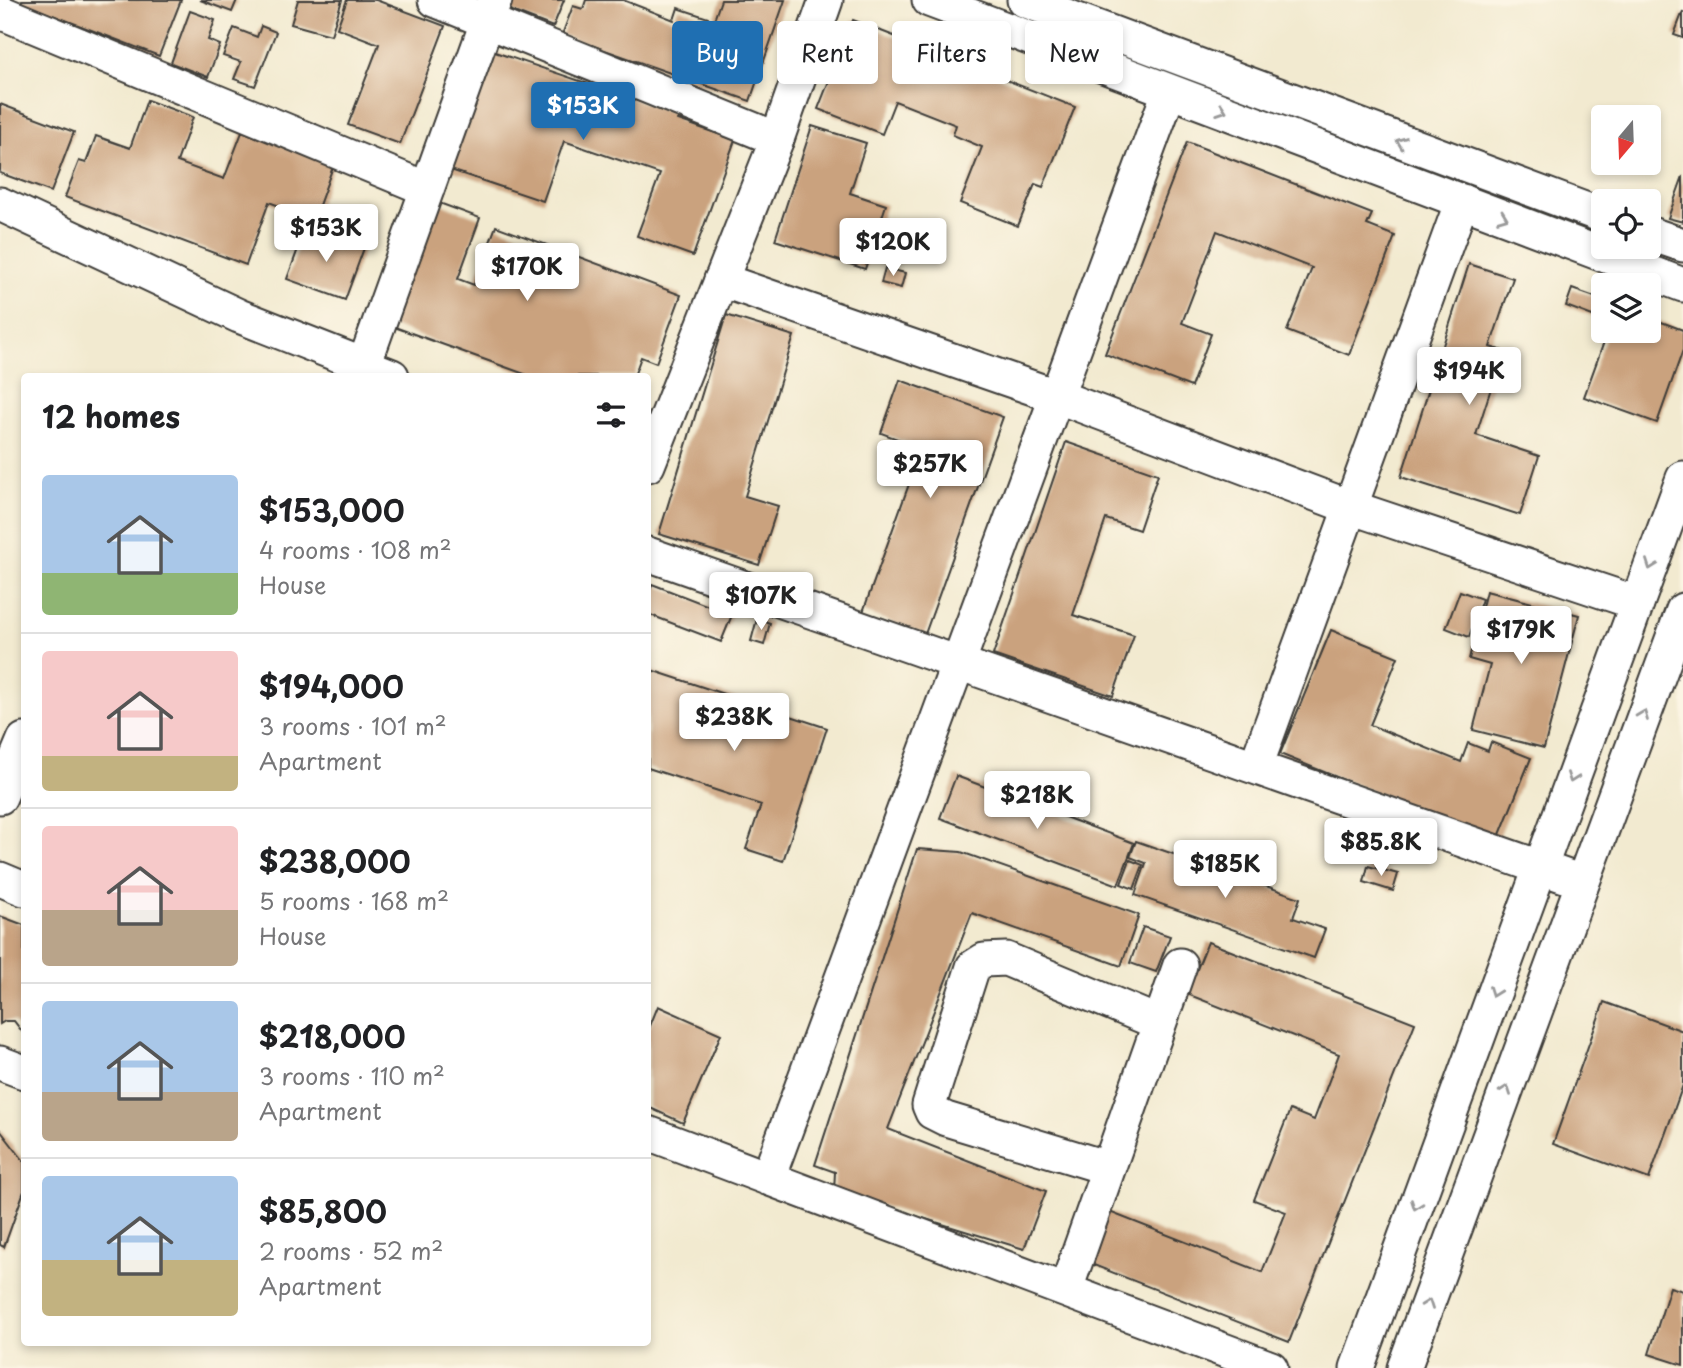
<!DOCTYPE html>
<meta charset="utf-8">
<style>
:root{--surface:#fff;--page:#f6f6f6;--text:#202124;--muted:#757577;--line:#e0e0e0;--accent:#1f6fb2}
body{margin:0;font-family:"Playpen Sans",sans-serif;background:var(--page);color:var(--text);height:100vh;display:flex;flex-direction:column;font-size:26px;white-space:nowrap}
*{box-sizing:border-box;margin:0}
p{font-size:23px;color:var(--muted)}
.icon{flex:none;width:38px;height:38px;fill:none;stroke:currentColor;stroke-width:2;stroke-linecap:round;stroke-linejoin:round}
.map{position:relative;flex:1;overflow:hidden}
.panel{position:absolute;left:21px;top:373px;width:630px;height:973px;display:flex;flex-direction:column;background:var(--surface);border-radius:7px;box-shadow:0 4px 10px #0003}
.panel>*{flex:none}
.top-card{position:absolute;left:672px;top:21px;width:665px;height:63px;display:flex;gap:14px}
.needle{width:46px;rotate:199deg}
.tools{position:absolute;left:1591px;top:105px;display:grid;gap:14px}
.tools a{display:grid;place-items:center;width:70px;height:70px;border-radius:7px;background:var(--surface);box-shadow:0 4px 10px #0003;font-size:35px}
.price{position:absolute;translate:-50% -60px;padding:0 16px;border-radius:7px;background:#fff;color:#222;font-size:23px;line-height:46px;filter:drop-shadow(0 2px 4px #0008)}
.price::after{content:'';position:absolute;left:50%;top:42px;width:21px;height:16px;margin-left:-10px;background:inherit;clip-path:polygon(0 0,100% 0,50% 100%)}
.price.on{background:var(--accent);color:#fff}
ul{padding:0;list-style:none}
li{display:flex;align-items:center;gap:21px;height:175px;padding:0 21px}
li+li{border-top:2px solid var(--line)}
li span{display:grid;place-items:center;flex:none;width:196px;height:140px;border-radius:7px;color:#555}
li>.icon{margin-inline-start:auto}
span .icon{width:84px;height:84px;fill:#fffc;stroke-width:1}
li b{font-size:30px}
h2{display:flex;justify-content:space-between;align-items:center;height:84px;padding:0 21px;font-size:30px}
.pill{padding:0 24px;border-radius:7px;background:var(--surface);box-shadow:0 4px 10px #0003;font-size:24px;line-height:63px}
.pill.on{background:var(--accent);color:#fff}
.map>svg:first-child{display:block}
.building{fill:#caa27e}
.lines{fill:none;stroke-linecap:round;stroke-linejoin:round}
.street-casing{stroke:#3c3b37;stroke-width:37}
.street{stroke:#fff;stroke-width:33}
.oneway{stroke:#999}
</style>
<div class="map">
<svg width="1683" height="1368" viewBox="0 0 1683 1368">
<rect width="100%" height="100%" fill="#fcf5e5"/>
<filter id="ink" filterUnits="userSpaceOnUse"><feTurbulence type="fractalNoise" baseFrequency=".0143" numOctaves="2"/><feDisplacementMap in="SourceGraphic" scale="14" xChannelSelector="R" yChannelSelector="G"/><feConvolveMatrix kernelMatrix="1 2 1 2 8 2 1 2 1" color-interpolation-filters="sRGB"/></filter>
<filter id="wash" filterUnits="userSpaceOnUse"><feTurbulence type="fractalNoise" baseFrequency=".00686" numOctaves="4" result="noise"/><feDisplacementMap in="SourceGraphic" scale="28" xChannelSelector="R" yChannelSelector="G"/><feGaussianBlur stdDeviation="1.57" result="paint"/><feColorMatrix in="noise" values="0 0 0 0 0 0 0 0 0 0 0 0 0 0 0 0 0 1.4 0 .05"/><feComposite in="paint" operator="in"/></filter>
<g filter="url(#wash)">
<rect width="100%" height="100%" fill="#f2ead0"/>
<g id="blocks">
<!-- building -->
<g class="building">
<path d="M22,0h159l-22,56 -138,-53z"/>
<path d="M200,0h37l-5,12z"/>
<path d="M298,0h44l-11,35 -40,-11z"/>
<path d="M347,0h29l69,26 -45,118 -52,-19 31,-81 -42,-16z"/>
<path d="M498,0h66l-11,27 -57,-22z"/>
<path d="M586,0h37l51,20 4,-12 36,12 7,-20h64l-35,101 -188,-66 11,-29 10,3z"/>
<path d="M190,11l25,9 -7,20 12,5 -12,32 -37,-14z"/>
<path d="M1683,11v27l-9,-3z"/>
<path d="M853,20l222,87 -32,80 -8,-3 -17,42 -58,-23 22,-56 -29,-12 3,-10 -61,-24 -13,33 -64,-25z"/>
<path d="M261,26l15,6 -21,54 -21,-7 7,-17 -18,-6 11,-28 23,9z"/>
<path d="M480,47l200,68 -2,5 57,20 -42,116 -56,-20 23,-62 -96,-33 -21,60 -104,-35z"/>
<path d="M147,100l46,17 -16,45 47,17 20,-52 91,34 -21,58 -45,-17 -23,63 -181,-68 14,-36 7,2 10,-27 34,12z"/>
<path d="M0,104l74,28 -23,60 -51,-19z"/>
<path d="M812,126l54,17 -16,50 36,12 -21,64 -90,-29z"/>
<path d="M1187,142l185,72 -5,11 28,11 -46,119 -62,-24 25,-63 -95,-37 -35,92 29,11 -20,53 -86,-33z"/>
<path d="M1683,176v46l-15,-4z"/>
<path d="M423,197l57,21 -22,61 16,6 22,-59 185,69 -25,68 -15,-6 -7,19h-104l-141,-51z"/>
<path d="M306,227l58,21 -19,52 -58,-21z"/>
<path d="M1469,264l44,14 -23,69 13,4 -27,84 63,21 -19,59 -119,-38z"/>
<path d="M885,268l20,5 -4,15 -20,-5z"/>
<path d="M1572,289l31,11v20l-37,-14z"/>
<path d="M726,315l68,21 -49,160 33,10 -19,59 -100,-31z"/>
<path d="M1648,317l35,13v20l-26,73 -73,-26 24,-66h40z"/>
<path d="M900,380l103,37 -78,217 -62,-22 59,-164 -41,-15z"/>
<path d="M1066,442l92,32 -19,56 -33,-11 -33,96 61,20 -21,61 -120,-41z"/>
<path d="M652,584l80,31 -11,27 -73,-28v-18z"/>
<path d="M1460,591l22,8 -13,38 -23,-9z"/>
<path d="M1486,591l93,24 -35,133 -71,-18 17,-65 -21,-6z"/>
<path d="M757,619l13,4 -6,22 -13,-4z"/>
<path d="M1331,630l67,27 -28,68 91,37 7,-19 20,8 3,-9 40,16 -34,84 -217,-88z"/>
<path d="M648,669l179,59 -44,133 -37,-12 15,-44 -113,-37z"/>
<path d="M956,776l178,67 -16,42 -178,-67z"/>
<path d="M1136,841l164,57 -7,20 32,11 -11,29 -179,-63 11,-32 -16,-6z"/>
<path d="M917,849l44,3 178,63 -18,51 -149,-53 -84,216 158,62 -22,58 -190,-58 1,-19 -20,-7z"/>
<path d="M1130,860l13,5 -9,24 -13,-5z"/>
<path d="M1368,866l30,8 -5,17 -29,-9z"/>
<path d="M0,916l24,9v109l-10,-13h-9l-5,3z"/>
<path d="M1143,927l27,9 -14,36 -26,-9z"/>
<path d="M1208,942l207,81 -126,319 -203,-80 21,-51 155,61 24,-60 -32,-12 36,-90 24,10 25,-66 -152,-60z"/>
<path d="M1604,1002l79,29v54l-34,94 -96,-35z"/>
<path d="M658,1006l63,28 -38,89 -35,-16v-76z"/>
<path d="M0,1130l24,31v30l-20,56 -4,-2z"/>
<path d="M1670,1287l13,4v74l-34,-11z"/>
</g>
</g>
</g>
<g filter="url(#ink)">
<use href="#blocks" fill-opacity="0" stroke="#3c3b37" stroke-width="2"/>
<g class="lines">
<!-- street casing -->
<g class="street-casing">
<g id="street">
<path d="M435,0l342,139"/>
<path d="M929,0l754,285"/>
<path d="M1024,0l579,216"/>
<path d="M0,12l427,177"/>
<path d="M0,204l239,112 153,60"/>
<path d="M1648,233l35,12"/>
<path d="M721,280l335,116 294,111 287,96"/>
<path d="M364,365l131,-365"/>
<path d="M648,465l129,-326 49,-139"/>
<path d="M648,554l934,328"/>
<path d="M1256,766l206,-565"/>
<path d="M0,797l24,-57"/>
<path d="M0,879l24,10"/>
<path d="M0,1063l24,9"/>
<path d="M648,1133l623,235"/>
<path d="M1108,1168l-162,-49 -14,-7 -3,-7 44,-138 11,-7 22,-1 153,64"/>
<path d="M768,1178l401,-1086"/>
<path d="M1066,1289l114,-324"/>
<path d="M1357,1368l326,-890"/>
<path d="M1404,1368l279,-758"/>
</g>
</g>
<!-- street -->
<use href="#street" class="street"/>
</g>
<!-- one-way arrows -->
<defs><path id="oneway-chevron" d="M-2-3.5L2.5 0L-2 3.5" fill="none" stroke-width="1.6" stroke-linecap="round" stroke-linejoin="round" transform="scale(1.75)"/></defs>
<g class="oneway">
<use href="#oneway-chevron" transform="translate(1222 110) rotate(19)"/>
<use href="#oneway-chevron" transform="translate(1401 142) rotate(-159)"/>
<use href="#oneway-chevron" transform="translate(1503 217) rotate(21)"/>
<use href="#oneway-chevron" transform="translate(1651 565) rotate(110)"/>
<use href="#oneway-chevron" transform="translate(1643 715) rotate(-69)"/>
<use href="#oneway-chevron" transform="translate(1572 778) rotate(110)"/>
<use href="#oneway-chevron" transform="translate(1494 992) rotate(110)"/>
<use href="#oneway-chevron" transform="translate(1506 1090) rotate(-70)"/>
<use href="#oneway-chevron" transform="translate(1416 1205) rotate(110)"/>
<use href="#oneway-chevron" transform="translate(1428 1304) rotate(-70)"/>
</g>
</g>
</svg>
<div class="tools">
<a><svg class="needle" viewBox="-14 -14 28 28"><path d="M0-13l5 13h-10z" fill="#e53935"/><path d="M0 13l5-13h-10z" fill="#757577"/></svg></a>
<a><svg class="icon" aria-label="locate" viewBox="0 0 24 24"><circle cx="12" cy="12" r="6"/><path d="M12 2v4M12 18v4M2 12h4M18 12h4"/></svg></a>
<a><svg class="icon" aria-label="layers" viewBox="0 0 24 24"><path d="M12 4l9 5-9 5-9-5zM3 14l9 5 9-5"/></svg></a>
</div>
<b class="price on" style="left:583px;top:142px">$153K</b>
<b class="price" style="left:326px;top:264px">$153K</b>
<b class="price" style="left:893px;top:278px">$120K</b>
<b class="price" style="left:527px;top:303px">$170K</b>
<b class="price" style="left:1469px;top:407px">$194K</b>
<b class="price" style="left:930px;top:500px">$257K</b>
<b class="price" style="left:761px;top:632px">$107K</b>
<b class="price" style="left:1521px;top:666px">$179K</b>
<b class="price" style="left:734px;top:753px">$238K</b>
<b class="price" style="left:1037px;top:831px">$218K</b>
<b class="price" style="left:1381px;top:878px">$85.8K</b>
<b class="price" style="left:1225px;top:900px">$185K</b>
<div class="top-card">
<a class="pill on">Buy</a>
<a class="pill">Rent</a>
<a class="pill">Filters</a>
<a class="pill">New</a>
</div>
<section class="panel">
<h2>12 homes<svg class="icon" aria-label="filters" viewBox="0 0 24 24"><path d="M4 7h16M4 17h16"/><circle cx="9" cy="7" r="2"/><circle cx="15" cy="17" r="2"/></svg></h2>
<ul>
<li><span style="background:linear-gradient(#a9c7e8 70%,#8fb573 0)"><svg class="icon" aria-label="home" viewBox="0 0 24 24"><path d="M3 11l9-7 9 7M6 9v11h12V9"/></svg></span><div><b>$153,000</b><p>4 rooms · 108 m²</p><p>House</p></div></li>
<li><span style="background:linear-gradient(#f6c9c9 75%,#c2b280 0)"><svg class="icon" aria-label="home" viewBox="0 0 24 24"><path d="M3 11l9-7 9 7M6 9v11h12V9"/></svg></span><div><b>$194,000</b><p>3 rooms · 101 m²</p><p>Apartment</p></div></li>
<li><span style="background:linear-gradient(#f6c9c9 60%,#b9a48a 0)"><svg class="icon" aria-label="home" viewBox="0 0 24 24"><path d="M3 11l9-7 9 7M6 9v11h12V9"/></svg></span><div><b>$238,000</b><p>5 rooms · 168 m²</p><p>House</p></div></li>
<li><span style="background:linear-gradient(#a9c7e8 65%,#b9a48a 0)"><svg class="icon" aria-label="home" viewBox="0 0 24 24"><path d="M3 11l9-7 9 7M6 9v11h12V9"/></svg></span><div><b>$218,000</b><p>3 rooms · 110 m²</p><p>Apartment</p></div></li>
<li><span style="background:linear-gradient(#a9c7e8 60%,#c2b280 0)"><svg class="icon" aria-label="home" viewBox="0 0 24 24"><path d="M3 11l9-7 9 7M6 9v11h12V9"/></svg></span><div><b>$85,800</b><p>2 rooms · 52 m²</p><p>Apartment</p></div></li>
</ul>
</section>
</div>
